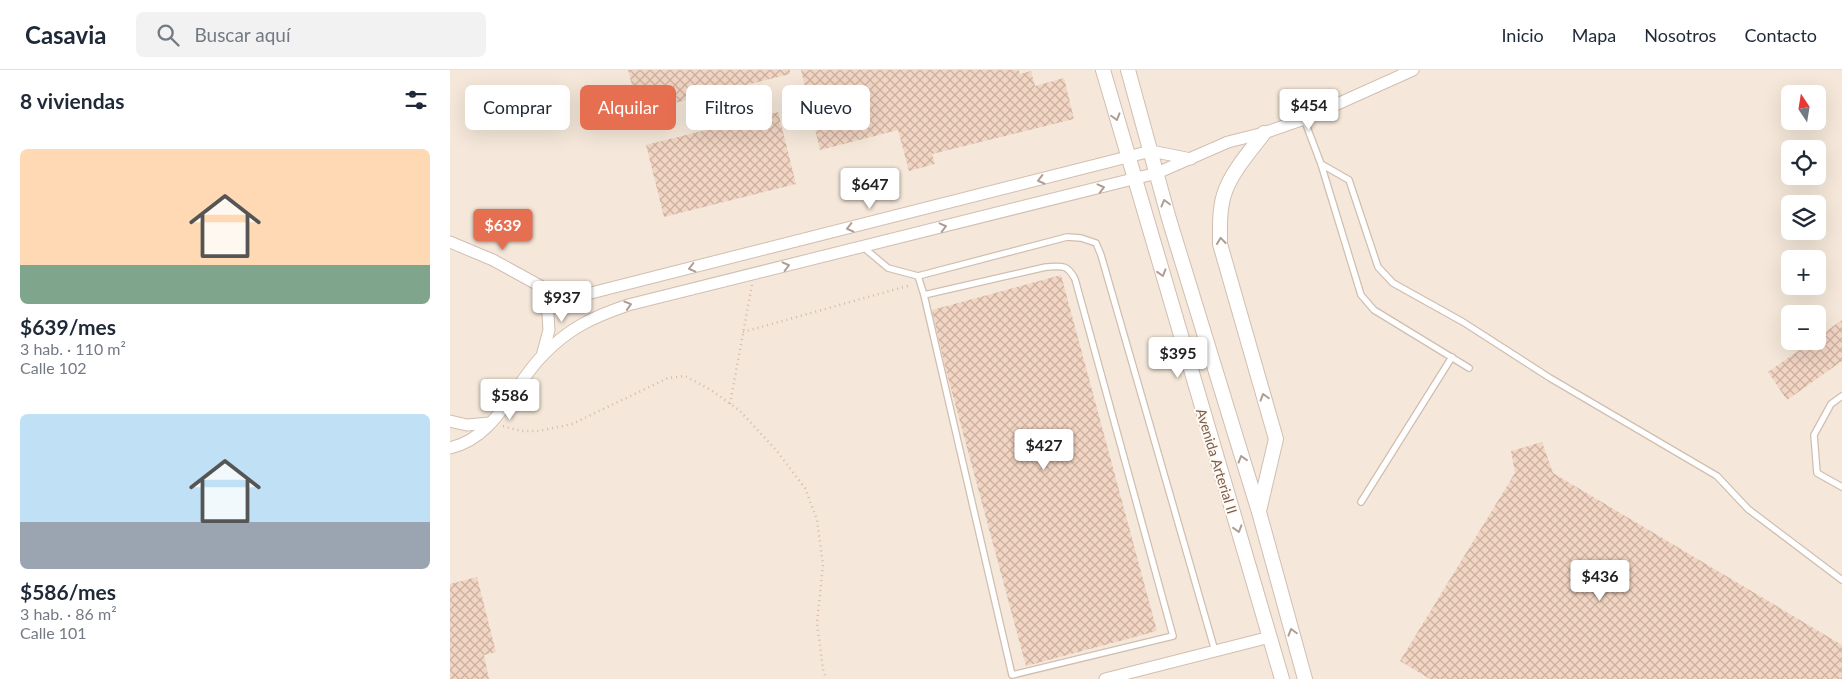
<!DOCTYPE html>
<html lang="es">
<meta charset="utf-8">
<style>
:root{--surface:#fff;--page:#f2f2f3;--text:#1f2937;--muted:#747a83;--line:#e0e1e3;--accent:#e76f51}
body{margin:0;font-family:Lato,sans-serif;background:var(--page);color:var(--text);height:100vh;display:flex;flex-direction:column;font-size:19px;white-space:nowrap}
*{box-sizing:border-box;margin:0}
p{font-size:16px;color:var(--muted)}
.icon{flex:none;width:28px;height:28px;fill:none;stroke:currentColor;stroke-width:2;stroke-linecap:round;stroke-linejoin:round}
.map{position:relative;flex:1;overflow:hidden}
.sheet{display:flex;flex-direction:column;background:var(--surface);width:450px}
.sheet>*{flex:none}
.top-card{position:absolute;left:15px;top:15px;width:475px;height:45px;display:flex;gap:10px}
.needle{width:32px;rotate:348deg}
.fabs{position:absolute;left:1331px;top:15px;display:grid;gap:10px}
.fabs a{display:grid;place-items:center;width:45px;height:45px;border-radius:8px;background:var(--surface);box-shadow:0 5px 20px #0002;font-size:25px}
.price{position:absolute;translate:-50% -42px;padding:0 11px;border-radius:5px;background:#fff;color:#222;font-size:16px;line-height:32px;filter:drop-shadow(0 1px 2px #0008)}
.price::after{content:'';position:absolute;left:50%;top:30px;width:15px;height:11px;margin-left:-8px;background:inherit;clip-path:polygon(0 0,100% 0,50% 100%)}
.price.current{background:var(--accent);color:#fff}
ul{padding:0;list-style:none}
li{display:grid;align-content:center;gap:10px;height:265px;padding:0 20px}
li span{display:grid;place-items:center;height:155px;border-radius:8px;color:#555}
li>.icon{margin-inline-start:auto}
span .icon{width:90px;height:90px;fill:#fffc;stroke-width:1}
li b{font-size:21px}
h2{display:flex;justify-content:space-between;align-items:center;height:60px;padding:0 20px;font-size:21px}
.tag{padding:0 18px;border-radius:8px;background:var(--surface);box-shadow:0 5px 20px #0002;font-size:18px;line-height:45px}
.tag.current{background:var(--accent);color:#fff}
header{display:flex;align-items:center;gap:30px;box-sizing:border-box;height:70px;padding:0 25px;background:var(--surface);border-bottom:1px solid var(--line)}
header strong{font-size:24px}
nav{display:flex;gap:28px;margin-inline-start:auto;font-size:18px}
.search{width:350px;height:45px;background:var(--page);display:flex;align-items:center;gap:12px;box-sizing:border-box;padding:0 18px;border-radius:8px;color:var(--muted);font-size:19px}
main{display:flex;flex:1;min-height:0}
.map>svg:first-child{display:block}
.residential{fill:#f5e8da;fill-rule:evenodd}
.building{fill:url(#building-cross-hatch)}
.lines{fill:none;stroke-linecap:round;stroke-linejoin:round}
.service-casing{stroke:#d1beb0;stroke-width:8}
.minor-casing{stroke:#d1beb0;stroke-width:13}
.tertiary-casing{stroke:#d1beb0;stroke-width:16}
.path{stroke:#d9b8a5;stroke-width:2.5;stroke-dasharray:1 4;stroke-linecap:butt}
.service{stroke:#fff;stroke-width:5.5}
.minor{stroke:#fff;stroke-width:11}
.tertiary{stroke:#fff;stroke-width:14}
.oneway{stroke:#af9d94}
.labels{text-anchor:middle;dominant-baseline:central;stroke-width:4;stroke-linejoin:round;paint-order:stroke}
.street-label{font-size:14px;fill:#7a5c4d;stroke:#fffaf3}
</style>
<header>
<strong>Casavia</strong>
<div class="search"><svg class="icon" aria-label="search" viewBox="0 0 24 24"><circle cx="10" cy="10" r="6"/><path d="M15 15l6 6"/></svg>Buscar aquí</div>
<nav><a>Inicio</a><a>Mapa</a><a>Nosotros</a><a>Contacto</a></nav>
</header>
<main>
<section class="sheet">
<h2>8 viviendas<svg class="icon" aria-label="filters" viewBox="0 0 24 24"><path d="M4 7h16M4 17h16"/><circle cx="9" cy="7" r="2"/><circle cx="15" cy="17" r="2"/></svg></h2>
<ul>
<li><span style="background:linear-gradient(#ffd9b3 75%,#7fa58c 0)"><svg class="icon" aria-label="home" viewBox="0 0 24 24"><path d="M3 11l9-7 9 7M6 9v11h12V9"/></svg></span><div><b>$639/mes</b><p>3 hab. · 110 m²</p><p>Calle 102</p></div></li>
<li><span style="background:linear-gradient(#bfe0f5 70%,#9aa5b1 0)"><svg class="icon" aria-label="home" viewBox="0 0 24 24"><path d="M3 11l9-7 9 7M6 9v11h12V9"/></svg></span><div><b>$586/mes</b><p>3 hab. · 86 m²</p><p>Calle 101</p></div></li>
</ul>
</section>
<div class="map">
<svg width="1392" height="609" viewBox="0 0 1392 609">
<defs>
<pattern id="building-cross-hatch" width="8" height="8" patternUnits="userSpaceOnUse" patternTransform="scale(1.25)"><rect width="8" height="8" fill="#f3d5c3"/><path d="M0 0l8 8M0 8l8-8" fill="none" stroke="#cab0a1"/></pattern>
</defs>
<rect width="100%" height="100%" fill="#fdf6ec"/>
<!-- residential -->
<path class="residential" d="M0,0h1392v609h-1392zM1340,24h28v27h-28zM1340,79h28v27h-28zM1340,134h28v27h-28zM1340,189h28v27h-28zM1340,244h28v27h-28z"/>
<!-- building -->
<g class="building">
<path d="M178,0h162v4l-151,38z"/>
<path d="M351,0h218l1,4 11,-3 4,15 29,-8 10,41 -142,35 3,10 -26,7 -11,-41 -78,20z"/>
<path d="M328,42l18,72 -132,33 -18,-72z"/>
<path d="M611,205l96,356 -131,35 -80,-296 -14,-60z"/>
<path d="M1392,250v41l-55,39 -19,-28 44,-31h6v-4z"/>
<path d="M1092,372l11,31 289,172v34h-412l-30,-18 115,-188 -4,-22z"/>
<path d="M27,507l19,75 -12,3 5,24h-39v-95z"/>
</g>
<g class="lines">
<!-- service casing -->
<g class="service-casing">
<g id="service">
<path d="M854,49l17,45 28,16 29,87 15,16 70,39 87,56 167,98 31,33 94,71"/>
<path d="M871,94l40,131 13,15 95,58"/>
<path d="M413,177l25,21 30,8 149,-39 14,1 15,5 5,12 114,396"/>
<path d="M468,206l6,19 88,380 161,-39 -98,-357c-8,-15 -13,-13 -29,-12l-122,28"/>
<path d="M1392,326l-11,8 -17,31 3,38 25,14"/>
<path d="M911,432l91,-145"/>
</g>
</g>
<!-- minor casing -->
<g class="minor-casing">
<g id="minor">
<path d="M0,172l43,18 51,28 24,6 23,-1 560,-142 40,8"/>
<path d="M92,286l7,-26 -1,-15 -4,-27"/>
<path d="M0,351l17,4 23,-2"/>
<path d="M0,378c47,-11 62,-62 93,-93 26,-27 50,-38 85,-50l529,-132 71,-31 36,-9 40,-14 109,-49"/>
<path d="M655,609l165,-42"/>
</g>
</g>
<!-- tertiary casing -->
<g class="tertiary-casing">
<g id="tertiary">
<path d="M653,0l179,609"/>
<path d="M678,0l41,149 90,293 46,167"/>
<path d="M809,441l17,-72 -56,-195c0,-19 -1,-38 6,-55 8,-20 25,-39 38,-56"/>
</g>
</g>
<!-- path -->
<g class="path">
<path d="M293,262l168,-47"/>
<path d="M280,334l22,-119"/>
<path d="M53,356l18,5h18l33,-7 96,-46 17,-2 26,14 28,20 37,40 29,38 12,32 6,45 -6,58 6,46 3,10"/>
</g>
<!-- service -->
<use href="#service" class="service"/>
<!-- minor -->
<use href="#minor" class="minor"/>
<!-- tertiary -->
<use href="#tertiary" class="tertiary"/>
</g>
<!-- one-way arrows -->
<defs><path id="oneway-chevron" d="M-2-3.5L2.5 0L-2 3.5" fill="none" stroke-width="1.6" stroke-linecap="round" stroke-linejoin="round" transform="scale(1.25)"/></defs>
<g class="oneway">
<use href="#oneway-chevron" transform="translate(666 47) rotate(74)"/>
<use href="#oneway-chevron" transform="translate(591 110) rotate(166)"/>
<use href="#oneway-chevron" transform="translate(651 118) rotate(-14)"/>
<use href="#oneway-chevron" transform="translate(715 133) rotate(-105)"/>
<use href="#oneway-chevron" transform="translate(493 157) rotate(-14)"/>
<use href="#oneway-chevron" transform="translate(400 158) rotate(166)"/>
<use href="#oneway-chevron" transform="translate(771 171) rotate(-96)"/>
<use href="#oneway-chevron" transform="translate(336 196) rotate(-14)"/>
<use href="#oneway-chevron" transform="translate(242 198) rotate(166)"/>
<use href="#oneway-chevron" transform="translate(712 203) rotate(73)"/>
<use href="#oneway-chevron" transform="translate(178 235) rotate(-17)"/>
<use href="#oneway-chevron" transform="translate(814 327) rotate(-106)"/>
<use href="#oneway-chevron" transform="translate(792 389) rotate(-107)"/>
<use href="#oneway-chevron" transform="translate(788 459) rotate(73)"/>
<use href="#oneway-chevron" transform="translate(842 562) rotate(-106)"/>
</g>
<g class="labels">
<!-- street labels -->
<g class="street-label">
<text transform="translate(767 391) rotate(73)">Avenida Arterial II</text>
</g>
</g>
</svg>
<div class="fabs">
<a><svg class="needle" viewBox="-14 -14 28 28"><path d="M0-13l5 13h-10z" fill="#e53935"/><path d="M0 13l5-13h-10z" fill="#747a83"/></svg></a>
<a><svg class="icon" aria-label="locate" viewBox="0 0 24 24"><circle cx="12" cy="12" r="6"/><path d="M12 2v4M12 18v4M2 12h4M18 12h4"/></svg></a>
<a><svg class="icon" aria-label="layers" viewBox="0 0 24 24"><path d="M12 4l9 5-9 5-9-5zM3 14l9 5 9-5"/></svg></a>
<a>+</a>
<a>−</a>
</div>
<b class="price" style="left:859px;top:61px">$454</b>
<b class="price" style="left:420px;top:140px">$647</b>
<b class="price current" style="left:53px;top:181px">$639</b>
<b class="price" style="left:112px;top:253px">$937</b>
<b class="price" style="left:728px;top:309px">$395</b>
<b class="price" style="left:60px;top:351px">$586</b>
<b class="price" style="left:594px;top:401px">$427</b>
<b class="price" style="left:1150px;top:532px">$436</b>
<div class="top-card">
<a class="tag">Comprar</a>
<a class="tag current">Alquilar</a>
<a class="tag">Filtros</a>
<a class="tag">Nuevo</a>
</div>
</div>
</main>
